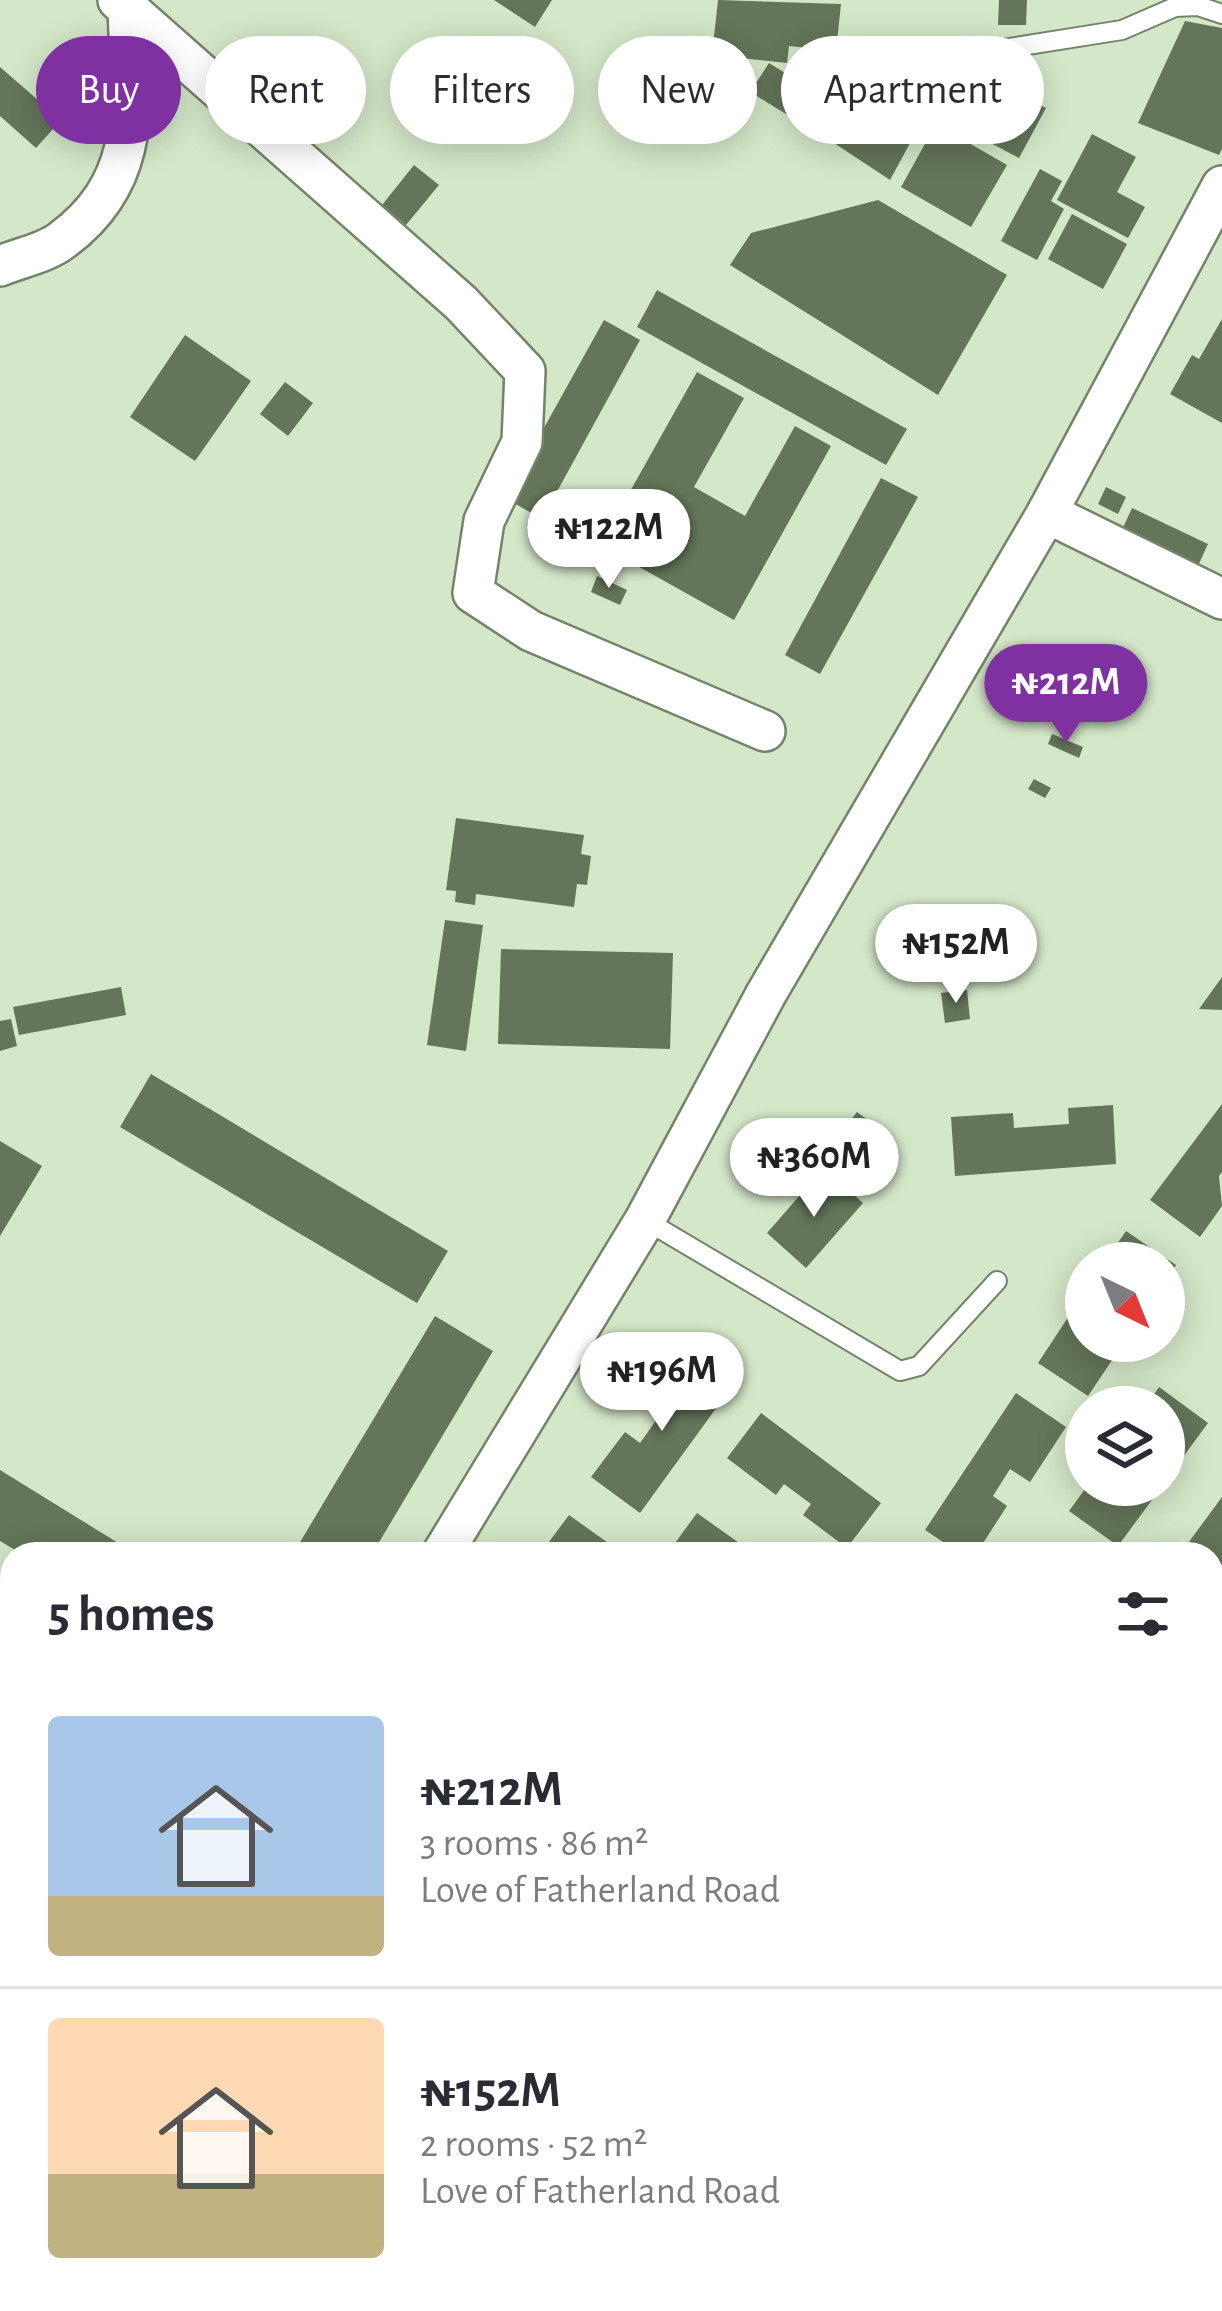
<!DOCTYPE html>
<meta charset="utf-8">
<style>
:root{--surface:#fff;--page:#f2f2f3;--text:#2b2b33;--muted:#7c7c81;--line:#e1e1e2;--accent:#7f31a2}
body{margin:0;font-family:"Alegreya Sans",sans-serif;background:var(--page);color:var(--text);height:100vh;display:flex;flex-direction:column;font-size:45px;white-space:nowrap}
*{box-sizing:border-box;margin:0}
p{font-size:39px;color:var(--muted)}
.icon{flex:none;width:66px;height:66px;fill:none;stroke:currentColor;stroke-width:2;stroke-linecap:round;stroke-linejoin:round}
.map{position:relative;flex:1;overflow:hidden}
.side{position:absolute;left:0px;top:1542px;width:1224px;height:771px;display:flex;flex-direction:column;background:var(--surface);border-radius:36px 36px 0 0;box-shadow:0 6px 30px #0003}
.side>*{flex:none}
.banner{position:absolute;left:36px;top:36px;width:1152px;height:108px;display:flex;gap:24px}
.needle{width:78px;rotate:137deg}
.buttons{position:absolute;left:1065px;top:1242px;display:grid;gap:24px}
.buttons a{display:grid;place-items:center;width:120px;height:120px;border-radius:50%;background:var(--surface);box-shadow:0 6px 30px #0003;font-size:60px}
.price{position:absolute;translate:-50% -102px;padding:0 27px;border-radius:42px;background:#fff;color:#222;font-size:39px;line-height:78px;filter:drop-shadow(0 3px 6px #0008)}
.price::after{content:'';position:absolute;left:50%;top:72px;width:36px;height:27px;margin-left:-18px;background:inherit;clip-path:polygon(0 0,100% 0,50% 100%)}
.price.active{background:var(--accent);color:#fff}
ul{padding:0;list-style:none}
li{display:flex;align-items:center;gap:36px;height:300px;padding:0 48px}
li+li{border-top:3px solid var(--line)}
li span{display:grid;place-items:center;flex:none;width:336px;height:240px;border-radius:12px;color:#555}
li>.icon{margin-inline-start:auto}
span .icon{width:144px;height:144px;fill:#fffc;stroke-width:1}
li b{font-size:51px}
h2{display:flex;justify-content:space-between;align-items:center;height:144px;padding:0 48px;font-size:51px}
.tag{padding:0 42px;border-radius:54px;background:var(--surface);box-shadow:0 6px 30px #0003;font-size:42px;line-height:108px}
.tag.active{background:var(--accent);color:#fff}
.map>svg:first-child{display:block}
.building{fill:#647559}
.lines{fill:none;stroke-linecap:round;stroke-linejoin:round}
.service-casing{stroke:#738468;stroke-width:22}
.minor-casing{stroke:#738468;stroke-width:44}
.service{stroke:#fff;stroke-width:18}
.minor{stroke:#fff;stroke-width:39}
</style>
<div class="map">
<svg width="1222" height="2311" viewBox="0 0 1222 2311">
<rect width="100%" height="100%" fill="#d4e7c8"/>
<!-- building -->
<g class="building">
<path d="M494,0h58l-17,27z"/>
<path d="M718,0l123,4 -5,47 -47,-5 -2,17 -75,-8z"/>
<path d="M999,0h28l-1,25h-28z"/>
<path d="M1185,21l37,7v121l-3,6 -81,-32z"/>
<path d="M769,63l29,18 11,-18 40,26 -1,14 -23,35 -75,-46z"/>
<path d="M0,67l61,53 -25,28 -36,-32z"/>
<path d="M994,82l52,26 -27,50 -51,-27z"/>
<path d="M886,105l35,18 -31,57 -59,-39 14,-29z"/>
<path d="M936,124l71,41 -36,62 -70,-40z"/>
<path d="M1092,134l44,23 -19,35 28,15 -17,31 -71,-38z"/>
<path d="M414,165l25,20 -33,40 -24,-20z"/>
<path d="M1040,169l22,12 -11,20 13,8 -27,51 -36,-19z"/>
<path d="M878,200l129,75 -69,120 -208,-130 21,-32z"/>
<path d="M1072,214l55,30 -24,45 -55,-30z"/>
<path d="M657,290l250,139 -21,36 -249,-138z"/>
<path d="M1222,319v104l-52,-29 22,-39 7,4z"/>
<path d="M604,320l36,20 -98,179 -37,-21z"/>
<path d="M185,335l66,46 -56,80 -65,-44z"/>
<path d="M697,372l47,26 -50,89 51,29 50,-90 36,20 -97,174 -134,-75z"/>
<path d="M285,382l28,21 -25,33 -28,-22z"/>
<path d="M881,478l37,19 -98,177 -35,-19z"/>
<path d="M1106,487l20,10 -8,17 -20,-10z"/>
<path d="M1132,508l76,36 -11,24 -76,-36z"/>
<path d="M597,576l30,14 -7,15 -29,-13z"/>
<path d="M1037,655l16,8 -10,18 -15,-8z"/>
<path d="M1052,734l31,13 -4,11 -31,-14z"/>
<path d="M1034,779l17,9 -6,10 -17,-9z"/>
<path d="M456,818l128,17 -3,19 10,2 -4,29 -10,-1 -3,23 -98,-13 -1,11 -20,-3 1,-11 -10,-1z"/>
<path d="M445,920l38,5 -17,126 -39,-6z"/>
<path d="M501,949l172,4 -3,96 -172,-5z"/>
<path d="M1222,977v33l-23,-1z"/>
<path d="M121,987l5,28 -107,20 -6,-28z"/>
<path d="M967,990l3,29 -25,4 -4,-30z"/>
<path d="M11,1019l6,27 -17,5v-30z"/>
<path d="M151,1074l297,177 -31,52 -297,-176z"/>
<path d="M1222,1104v68l-3,4 3,30 -22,31 -50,-37z"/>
<path d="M1113,1105l3,59 -161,12 -4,-59 62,-4 1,15 55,-4 -1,-16z"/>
<path d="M857,1112l38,28 -12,15 8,5 -17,22 -7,-6 -11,14 -38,-28z"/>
<path d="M0,1141l42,25 -42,70z"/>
<path d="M815,1178l13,12 9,-10 26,23 -57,65 -39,-35z"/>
<path d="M1126,1231l50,34 -12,18v-20h-60z"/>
<path d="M1086,1290v51h27l8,6 -33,49 -50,-33z"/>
<path d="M435,1316l58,35 -121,203h-79z"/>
<path d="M681,1353l49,36 -90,124 -49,-36 34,-45 15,11 22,-31 -15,-11z"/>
<path d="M1159,1387l49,36 -44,60v-76h-19z"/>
<path d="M1016,1393l50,34 -36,55 -20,-13 -17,27 14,10 -31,48h-15l-36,-24z"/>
<path d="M761,1413l120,90 -34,45 -44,-33 8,-11 -27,-20 -8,11 -49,-37z"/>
<path d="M0,1470l136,84h-114l-22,-13z"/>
<path d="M1088,1485h75l-45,61 -49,-35z"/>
<path d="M1222,1497v93l-3,3 -7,-5v-34h-32z"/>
<path d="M697,1513l52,37 -3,4h-79z"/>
<path d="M569,1515l49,35 -3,4h-75z"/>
<path d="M1212,1933l10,6v47l-10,15z"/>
<path d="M132,2301h69l13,10h-69z"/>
<path d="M356,2301h61l5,3 -5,7h-68z"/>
<path d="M939,2301h72l-6,10h-73z"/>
<path d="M1143,2301h9l15,10h-31z"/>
</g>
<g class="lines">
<!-- service casing -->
<g class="service-casing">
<g id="service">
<path d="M978,53l144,-23 53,-23 23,-1 24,8"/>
<path d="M645,1220l255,151 19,-5 78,-85"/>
<path d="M684,2301l16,10"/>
<path d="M1092,2311l7,-10"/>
</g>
</g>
<!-- minor casing -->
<g class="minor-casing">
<g id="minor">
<path d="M118,0l343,303 64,68 -3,71 -38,79 -11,72 58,38 234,100"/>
<path d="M0,266c19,-8 45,-13 61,-25 84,-61 70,-142 67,-232"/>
<path d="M1047,513l175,86"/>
<path d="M442,1554l203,-334 121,-226 281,-481 175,-327"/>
<path d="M1212,1789l10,-14"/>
<path d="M0,2307l12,-20"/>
<path d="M851,2311l8,-10"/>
</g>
</g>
<!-- service -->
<use href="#service" class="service"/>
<!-- minor -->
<use href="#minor" class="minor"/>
</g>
</svg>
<div class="buttons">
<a><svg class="needle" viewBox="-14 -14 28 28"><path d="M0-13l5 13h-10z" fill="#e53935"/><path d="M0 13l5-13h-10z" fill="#7c7c81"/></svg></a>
<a><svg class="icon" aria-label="layers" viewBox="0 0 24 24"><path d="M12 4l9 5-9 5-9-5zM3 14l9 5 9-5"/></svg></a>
</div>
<b class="price" style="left:609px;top:591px">₦122M</b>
<b class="price active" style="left:1066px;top:746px">₦212M</b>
<b class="price" style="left:956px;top:1006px">₦152M</b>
<b class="price" style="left:814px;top:1220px">₦360M</b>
<b class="price" style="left:662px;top:1434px">₦196M</b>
<div class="banner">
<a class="tag active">Buy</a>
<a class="tag">Rent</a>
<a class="tag">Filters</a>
<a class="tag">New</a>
<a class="tag">Apartment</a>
</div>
<section class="side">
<h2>5 homes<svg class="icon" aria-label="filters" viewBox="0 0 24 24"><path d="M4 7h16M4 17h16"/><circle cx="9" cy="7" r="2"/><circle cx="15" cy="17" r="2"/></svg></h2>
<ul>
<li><span style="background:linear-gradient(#a9c7e8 75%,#c2b280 0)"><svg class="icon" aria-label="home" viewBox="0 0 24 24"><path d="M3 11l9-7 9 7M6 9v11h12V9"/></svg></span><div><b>₦212M</b><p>3 rooms · 86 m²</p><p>Love of Fatherland Road</p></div></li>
<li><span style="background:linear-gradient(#ffd9b3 65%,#c2b280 0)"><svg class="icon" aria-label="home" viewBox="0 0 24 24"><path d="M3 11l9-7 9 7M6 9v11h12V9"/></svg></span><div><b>₦152M</b><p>2 rooms · 52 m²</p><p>Love of Fatherland Road</p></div></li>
</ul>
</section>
</div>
